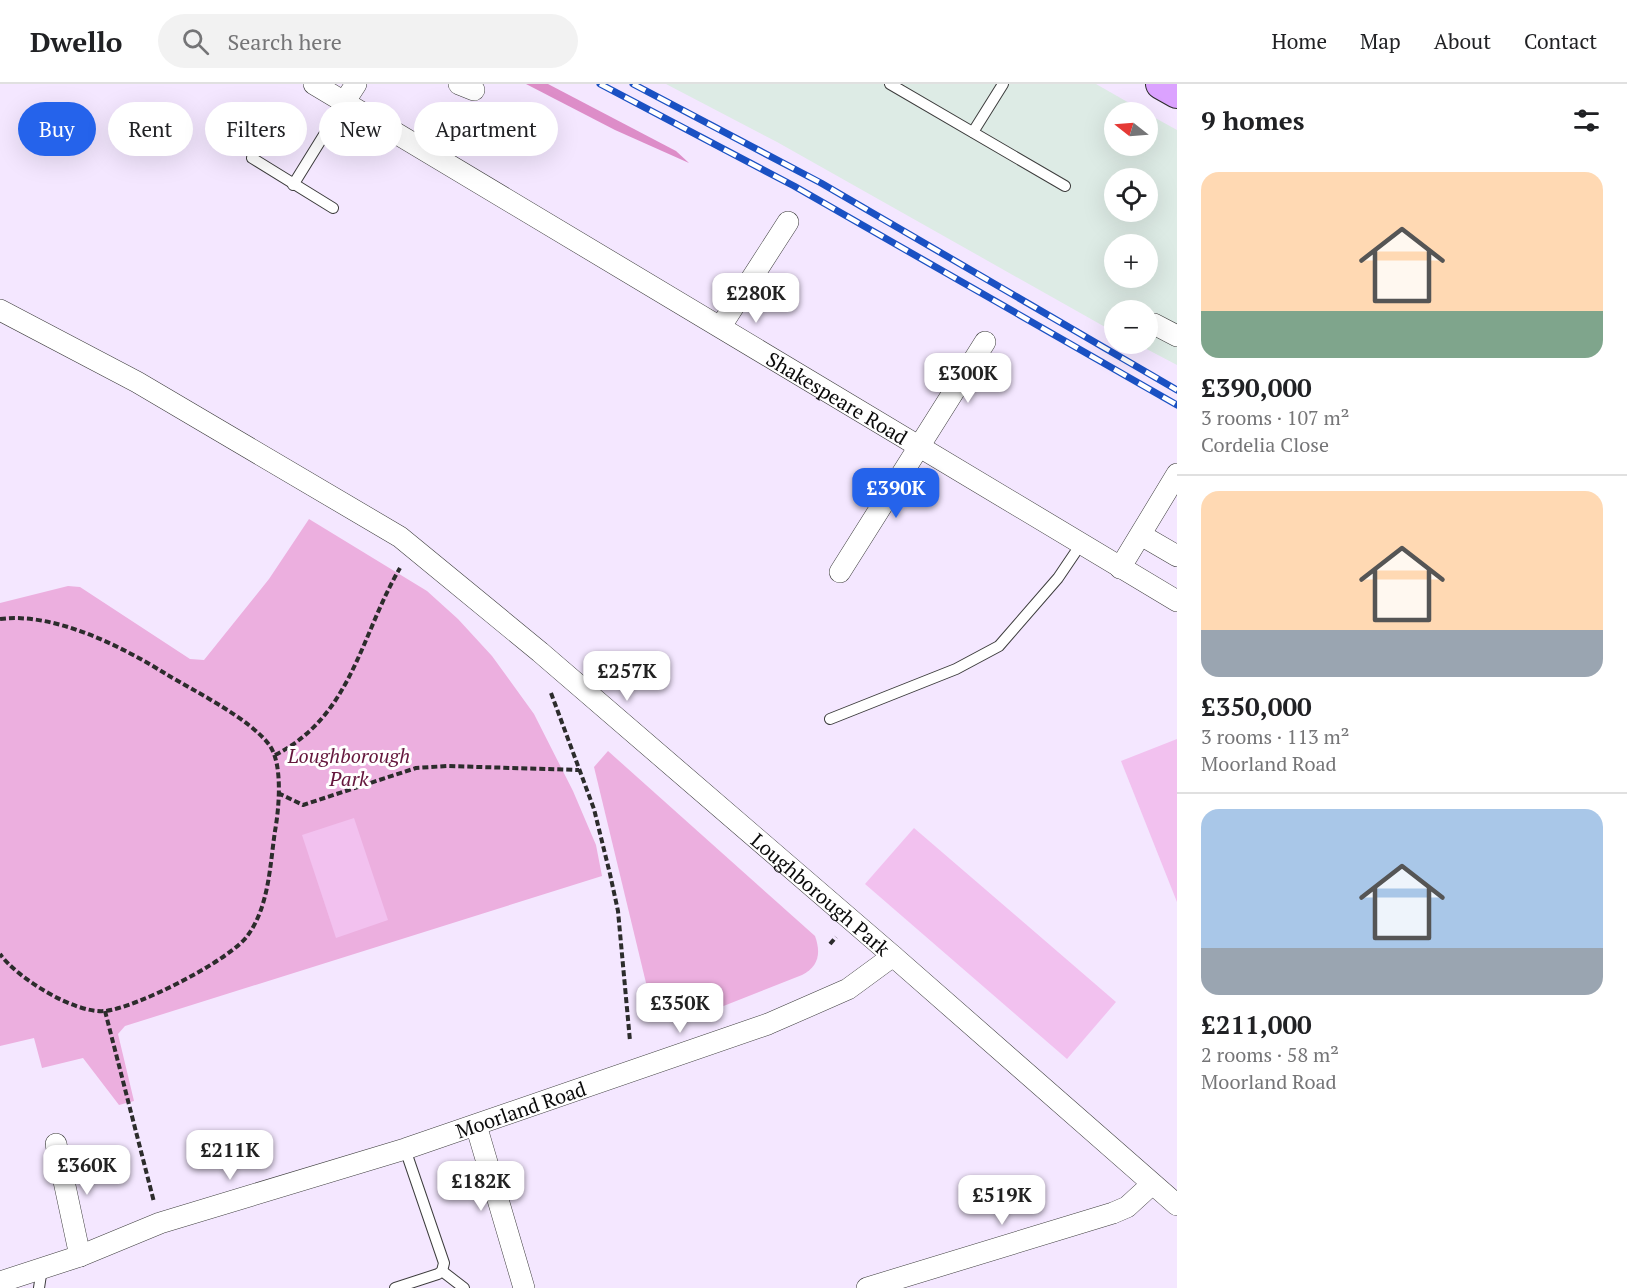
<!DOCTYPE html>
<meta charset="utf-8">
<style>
:root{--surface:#fff;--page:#f2f2f2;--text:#202124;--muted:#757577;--line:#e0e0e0;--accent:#2563eb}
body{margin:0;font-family:"PT Serif",serif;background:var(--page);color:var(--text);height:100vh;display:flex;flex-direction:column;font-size:22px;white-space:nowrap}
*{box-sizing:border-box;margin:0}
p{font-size:20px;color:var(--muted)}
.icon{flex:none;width:33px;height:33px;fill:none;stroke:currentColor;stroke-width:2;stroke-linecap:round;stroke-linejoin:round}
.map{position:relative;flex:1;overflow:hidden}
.side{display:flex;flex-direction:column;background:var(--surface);width:450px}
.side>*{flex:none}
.guide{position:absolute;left:18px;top:18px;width:570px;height:54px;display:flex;gap:12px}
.needle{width:39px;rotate:287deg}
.tools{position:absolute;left:1104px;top:18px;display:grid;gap:12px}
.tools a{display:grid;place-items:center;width:54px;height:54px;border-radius:50%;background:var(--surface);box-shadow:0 6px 24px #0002;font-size:30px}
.price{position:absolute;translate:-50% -51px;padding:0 14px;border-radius:12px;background:#fff;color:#222;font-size:20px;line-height:39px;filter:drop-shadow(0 2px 3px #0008)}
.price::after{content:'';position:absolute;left:50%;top:36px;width:18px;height:14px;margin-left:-9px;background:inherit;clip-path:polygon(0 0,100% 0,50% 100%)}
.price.selected{background:var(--accent);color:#fff}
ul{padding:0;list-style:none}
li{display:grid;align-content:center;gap:12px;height:318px;padding:0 24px}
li+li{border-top:2px solid var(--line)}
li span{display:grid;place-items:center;height:186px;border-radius:18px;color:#555}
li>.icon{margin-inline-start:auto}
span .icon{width:108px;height:108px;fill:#fffc;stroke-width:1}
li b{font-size:26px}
h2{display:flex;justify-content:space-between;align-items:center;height:72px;padding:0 24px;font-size:26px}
.tag{padding:0 21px;border-radius:27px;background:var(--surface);box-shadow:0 6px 24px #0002;font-size:21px;line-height:54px}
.tag.selected{background:var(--accent);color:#fff}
header{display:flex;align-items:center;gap:36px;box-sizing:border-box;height:84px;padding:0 30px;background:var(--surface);border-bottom:2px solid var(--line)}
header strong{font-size:28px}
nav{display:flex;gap:33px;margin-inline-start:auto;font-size:21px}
.search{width:420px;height:54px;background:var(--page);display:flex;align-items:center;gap:15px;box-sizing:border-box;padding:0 21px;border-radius:33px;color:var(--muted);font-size:22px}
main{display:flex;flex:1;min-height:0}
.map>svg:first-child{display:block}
.industrial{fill:#ddebe5;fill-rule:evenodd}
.green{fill:#ecafdf}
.forest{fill:#dd8dc8}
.pitch{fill:#f2c1ef}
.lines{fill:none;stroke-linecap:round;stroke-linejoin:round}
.lane-casing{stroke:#3d3d3d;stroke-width:12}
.street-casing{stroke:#3d3d3d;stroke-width:22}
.secondary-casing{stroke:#2c2c2c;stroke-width:32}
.path{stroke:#2c2c2c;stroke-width:4;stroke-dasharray:6 3;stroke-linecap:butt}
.lane{stroke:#fff;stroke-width:10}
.street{stroke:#fff;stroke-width:21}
.secondary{stroke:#dba2ff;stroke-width:30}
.rail-casing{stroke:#1a51c3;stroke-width:7}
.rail{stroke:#fff;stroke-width:4.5;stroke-dasharray:14;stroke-linecap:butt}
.labels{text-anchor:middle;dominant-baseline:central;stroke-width:6;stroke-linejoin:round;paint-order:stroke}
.street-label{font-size:20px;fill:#0a0a0a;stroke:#fff}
.park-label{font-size:20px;font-style:italic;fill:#65173d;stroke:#fff}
</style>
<header>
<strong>Dwello</strong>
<div class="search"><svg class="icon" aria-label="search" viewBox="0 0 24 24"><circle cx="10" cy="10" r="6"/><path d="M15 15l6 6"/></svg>Search here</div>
<nav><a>Home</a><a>Map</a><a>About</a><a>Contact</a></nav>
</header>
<main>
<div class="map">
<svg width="1177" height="1204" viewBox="0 0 1177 1204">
<rect width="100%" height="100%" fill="#f4e7ff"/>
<!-- industrial -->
<path class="industrial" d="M666,0h430l49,28h-31v34h34v-32l29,16v235l-40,-21h11v-34h-34v22l-337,-190zM1114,94h34v34h-34zM1114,160h34v34h-34z"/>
<!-- green -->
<g class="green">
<path d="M309,435l118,72 31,28 34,37 42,58 39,77 23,54 6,31 -477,150 -7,8 16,67 -15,4 -36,-47 -41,10 -8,-30 -34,8v-443l68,-17 12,1 110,72 14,1 65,-81z"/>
<path d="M608,667l207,185c6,17 4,30 -13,39l-124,49 -25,-12 -59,-245z"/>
</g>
<!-- forest -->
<path class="forest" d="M526,0h22l128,67 13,12 -74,-33z"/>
<!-- pitch -->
<g class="pitch">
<path d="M1177,655v163l-56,-141z"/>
<path d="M354,734l34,102 -52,18 -34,-103z"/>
<path d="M914,744l202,174 -49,57 -202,-175z"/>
</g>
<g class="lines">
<!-- lane casing -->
<g class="lane-casing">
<g id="lane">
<path d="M890,0l175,102"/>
<path d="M973,48l30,-48"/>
<path d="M252,74l81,50"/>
<path d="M293,101l52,-84"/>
<path d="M830,635l126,-50 43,-23 59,-68 23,-34"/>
<path d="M442,1187l22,17"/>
<path d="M39,1204l3,-20"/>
<path d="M395,1204l43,-14 4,-3 2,-8 -39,-114"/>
</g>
</g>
<!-- street casing -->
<g class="street-casing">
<g id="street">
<path id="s1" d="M314,0l863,517"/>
<path d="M459,0l15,6"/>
<path d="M345,17l11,-17"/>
<path id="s2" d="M0,226l137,72 263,155 140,115 353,304 284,249"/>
<path d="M1154,240l23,12"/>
<path d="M721,242l67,-104"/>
<path d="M1141,451l36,21"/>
<path d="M1120,484l57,-94"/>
<path d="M840,488l145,-230"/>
<path d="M476,1041l48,163"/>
<path d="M56,1060l24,112"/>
<path id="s3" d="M0,1198l80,-26 80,-33 245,-74 363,-125 80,-35 45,-33"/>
<path d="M867,1204l246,-75 14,-6 24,-22"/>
</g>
</g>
<!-- secondary casing -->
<g class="secondary-casing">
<path id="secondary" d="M1161,0l16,9"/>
</g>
<!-- path -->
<g class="path">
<path d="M0,535c54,-7 121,27 166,55 28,17 85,45 104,72 13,19 9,63 5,85 -5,34 -6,75 -27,104 -17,25 -112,73 -143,76 -30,3 -88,-33 -105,-57"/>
<path d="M551,609l43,116 16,65 8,37 12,130"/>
<path d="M275,671c77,-39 85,-119 125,-187"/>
<path d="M278,709l25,12 113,-37 31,-2 132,4"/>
<path d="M830,860l6,-7"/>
<path d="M105,927l49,191"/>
</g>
<!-- lane -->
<use href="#lane" class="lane"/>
<!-- street -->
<use href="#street" class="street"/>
<!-- secondary -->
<use href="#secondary" class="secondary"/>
<!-- rail casing -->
<g class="rail-casing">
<g id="rail">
<path d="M600,0l194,102 383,219"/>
<path d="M633,0l188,99 356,207"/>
</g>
</g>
<!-- rail -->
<use href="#rail" class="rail"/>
</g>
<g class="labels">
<!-- street labels -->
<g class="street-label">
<text stroke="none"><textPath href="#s1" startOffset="610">Shakespeare Road</textPath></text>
<text stroke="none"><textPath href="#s2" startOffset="1012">Loughborough Park</textPath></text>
<text stroke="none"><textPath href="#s3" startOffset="549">Moorland Road</textPath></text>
</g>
<!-- park labels -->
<g class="park-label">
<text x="349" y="671">Loughborough<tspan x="349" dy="23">Park</tspan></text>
</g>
</g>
</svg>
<div class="tools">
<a><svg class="needle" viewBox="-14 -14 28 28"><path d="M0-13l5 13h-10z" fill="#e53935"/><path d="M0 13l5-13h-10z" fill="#757577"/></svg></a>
<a><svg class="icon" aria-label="locate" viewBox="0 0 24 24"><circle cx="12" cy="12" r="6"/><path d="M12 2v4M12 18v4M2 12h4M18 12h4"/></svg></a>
<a>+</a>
<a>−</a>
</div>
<b class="price" style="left:756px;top:240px">£280K</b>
<b class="price" style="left:968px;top:320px">£300K</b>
<b class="price selected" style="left:896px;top:435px">£390K</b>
<b class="price" style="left:627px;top:618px">£257K</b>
<b class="price" style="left:680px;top:950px">£350K</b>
<b class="price" style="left:230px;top:1097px">£211K</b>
<b class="price" style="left:87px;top:1112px">£360K</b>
<b class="price" style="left:481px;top:1128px">£182K</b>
<b class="price" style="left:1002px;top:1142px">£519K</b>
<div class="guide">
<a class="tag selected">Buy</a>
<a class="tag">Rent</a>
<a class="tag">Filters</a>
<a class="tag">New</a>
<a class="tag">Apartment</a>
</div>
</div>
<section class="side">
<h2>9 homes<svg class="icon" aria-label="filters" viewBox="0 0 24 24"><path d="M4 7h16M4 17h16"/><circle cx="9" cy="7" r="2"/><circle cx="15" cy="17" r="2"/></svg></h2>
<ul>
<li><span style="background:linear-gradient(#ffd9b3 75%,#7fa58c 0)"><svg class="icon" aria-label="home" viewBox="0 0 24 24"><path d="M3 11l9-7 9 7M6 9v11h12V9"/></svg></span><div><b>£390,000</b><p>3 rooms · 107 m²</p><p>Cordelia Close</p></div></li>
<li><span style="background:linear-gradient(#ffd9b3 75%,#9aa5b1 0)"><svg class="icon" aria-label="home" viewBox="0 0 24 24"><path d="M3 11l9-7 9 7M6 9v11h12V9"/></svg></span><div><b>£350,000</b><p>3 rooms · 113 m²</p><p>Moorland Road</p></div></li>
<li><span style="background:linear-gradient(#a9c7e8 75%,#9aa5b1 0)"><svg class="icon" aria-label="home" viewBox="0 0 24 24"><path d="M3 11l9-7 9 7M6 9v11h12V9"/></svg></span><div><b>£211,000</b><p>2 rooms · 58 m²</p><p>Moorland Road</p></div></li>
</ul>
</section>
</main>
